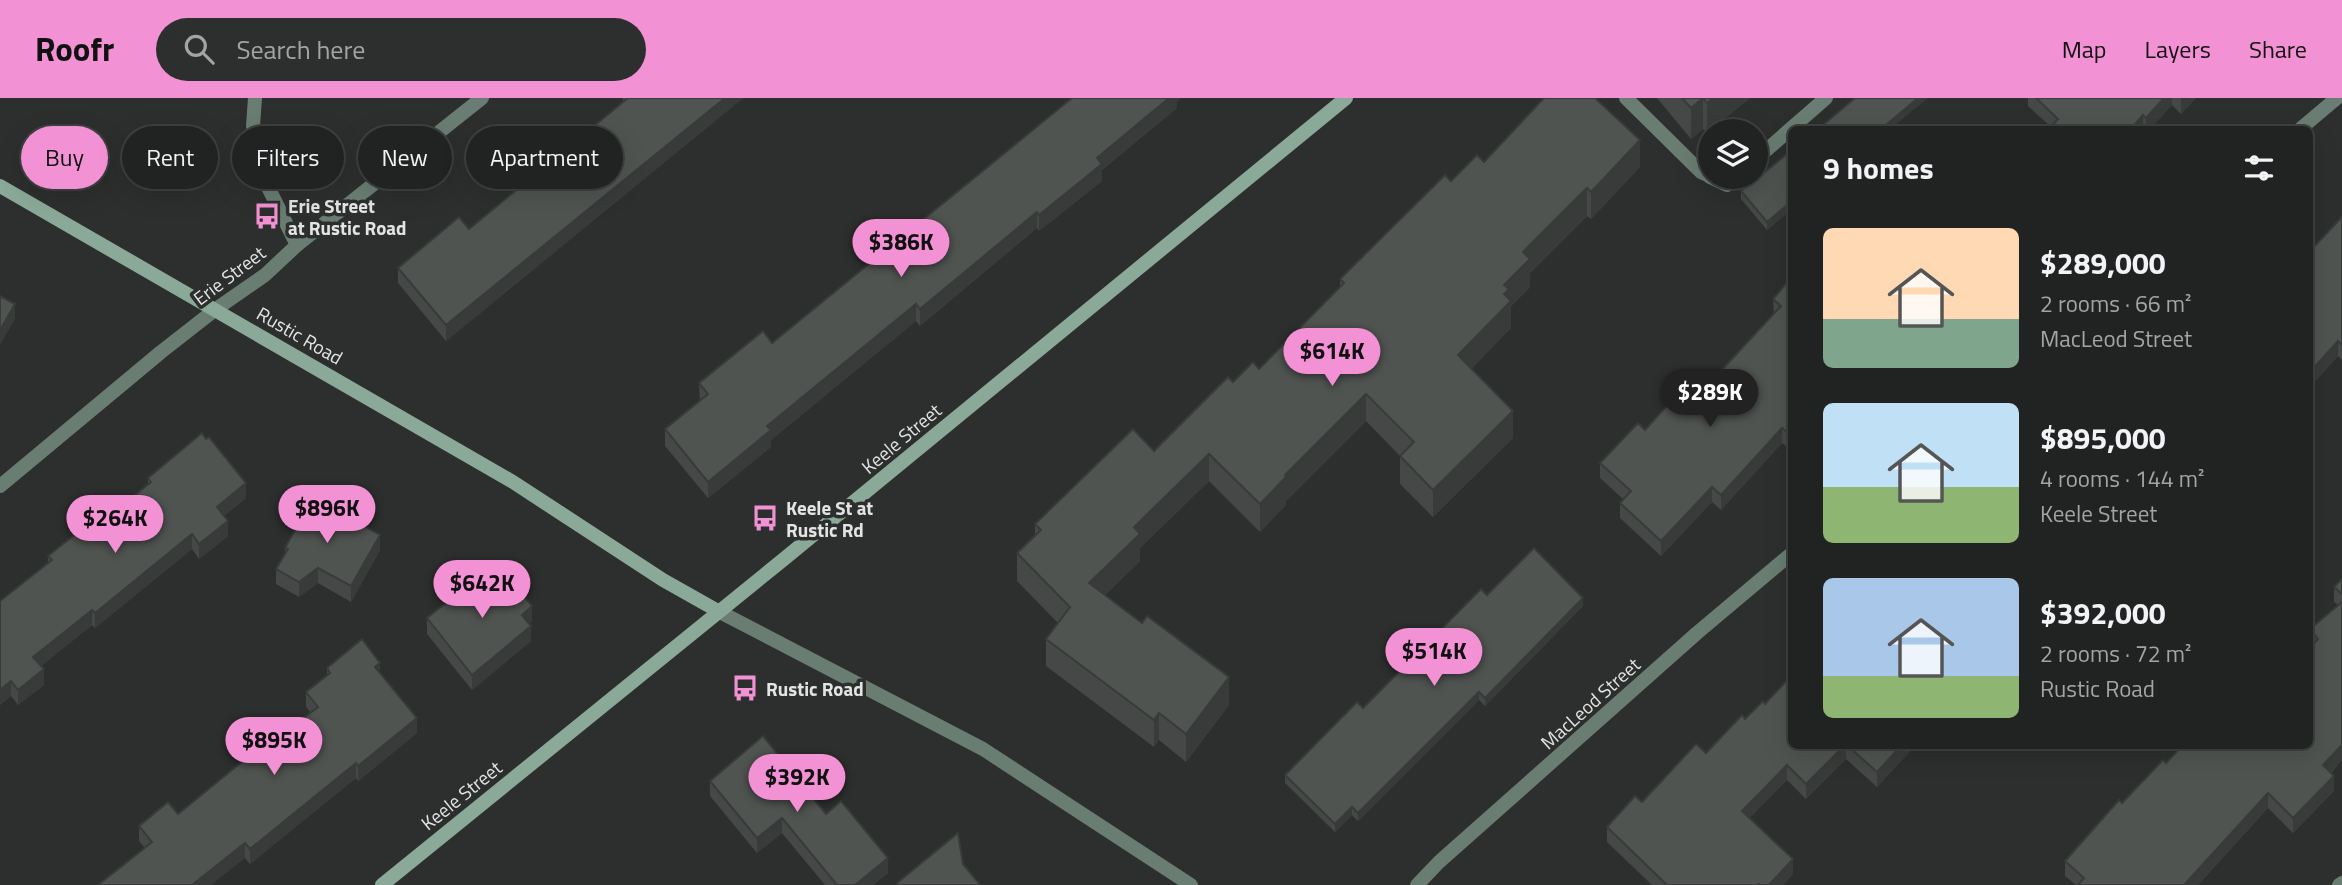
<!DOCTYPE html>
<meta charset="utf-8">
<style>
:root{--surface:#212322;--page:#2d2f2f;--text:#f1f3f6;--muted:#a2a4a5;--line:#3e4040;--accent:#f391d5}
body{margin:0;font-family:"Titillium Web",sans-serif;background:var(--page);color:var(--text);height:100vh;display:flex;flex-direction:column;font-size:26px;white-space:nowrap}
*{box-sizing:border-box;margin:0}
p{font-size:23px;color:var(--muted)}
.icon{flex:none;width:38px;height:38px;fill:none;stroke:currentColor;stroke-width:2;stroke-linecap:round;stroke-linejoin:round}
.map{position:relative;flex:1;overflow:hidden}
.details{position:absolute;left:1788px;top:28px;width:525px;height:623px;display:flex;flex-direction:column;background:var(--surface);border-radius:10px;box-shadow:0 7px 28px #0002,0 0 0 2px var(--line)}
.details>*{flex:none}
.banner{position:absolute;left:21px;top:28px;width:665px;height:63px;display:flex;gap:14px}
.tools{position:absolute;left:1698px;top:21px;display:grid;gap:14px}
.tools a{display:grid;place-items:center;width:70px;height:70px;border-radius:50%;background:var(--surface);box-shadow:0 7px 28px #0002,0 0 0 2px var(--line);font-size:35px}
.price{position:absolute;translate:-50% -60px;padding:0 16px;border-radius:24px;background:var(--accent);color:#111;font-size:23px;line-height:46px;filter:drop-shadow(0 2px 4px #0008)}
.price::after{content:'';position:absolute;left:50%;top:42px;width:21px;height:16px;margin-left:-10px;background:inherit;clip-path:polygon(0 0,100% 0,50% 100%)}
.price.selected{background:#222;color:#fff}
ul{padding:0;list-style:none}
li{display:flex;align-items:center;gap:21px;height:175px;padding:0 35px}
li span{display:grid;place-items:center;flex:none;width:196px;height:140px;border-radius:10px;color:#555}
li>.icon{margin-inline-start:auto}
span .icon{width:84px;height:84px;fill:#fffc;stroke-width:1}
li b{font-size:30px}
h2{display:flex;justify-content:space-between;align-items:center;height:84px;padding:0 35px;font-size:30px}
.pill{padding:0 24px;border-radius:32px;background:var(--surface);box-shadow:0 7px 28px #0002,0 0 0 2px var(--line);font-size:24px;line-height:63px}
.pill.selected{background:var(--accent);color:#111}
header{display:flex;align-items:center;gap:42px;box-sizing:border-box;height:98px;padding:0 35px;background:var(--accent);color:#111}
header strong{font-size:33px}
nav{display:flex;gap:38px;margin-inline-start:auto;font-size:24px}
.search{width:490px;height:63px;background:var(--page);display:flex;align-items:center;gap:18px;box-sizing:border-box;padding:0 24px;border-radius:38px;color:var(--muted);font-size:26px}
.map>svg:first-child{display:block}
.lines{fill:none;stroke-linecap:round;stroke-linejoin:round}
.lane{stroke:#697d72;stroke-width:14}
.street{stroke:#697d72;stroke-width:14}
.secondary{stroke:#8aa998;stroke-width:14}
.wall{fill:#454846}
.shaded-wall{fill:#383b39}
.building{fill:#505451;stroke:#383b39;stroke-width:2}
.labels{text-anchor:middle;dominant-baseline:central;stroke-width:7;stroke-linejoin:round;paint-order:stroke}
.poi-label{font-size:19px;font-weight:bold;fill:#e2e5e3;stroke:#2c2f2d;text-anchor:start}
.street-label{font-size:19px;fill:#e2e5e3;stroke:#2c2f2d}
</style>
<header>
<strong>Roofr</strong>
<div class="search"><svg class="icon" aria-label="search" viewBox="0 0 24 24"><circle cx="10" cy="10" r="6"/><path d="M15 15l6 6"/></svg>Search here</div>
<nav><a>Map</a><a>Layers</a><a>Share</a></nav>
</header>
<div class="map">
<svg width="2342" height="787" viewBox="0 0 2342 787">
<rect width="100%" height="100%" fill="#2c2f2d"/>
<g class="lines">
<!-- lane -->
<g class="lane">
<path d="M255,0l-2,28 11,53 33,66"/>
<path d="M1626,0l75,74 9,4"/>
<path d="M1755,62l71,-62"/>
<path d="M1710,79l17,8 10,-8"/>
</g>
<!-- street -->
<g class="street">
<path d="M2299,32l38,-32"/>
<path d="M0,388l161,-134 55,-43 49,-34 32,-30 185,-147"/>
<path d="M718,513l265,138 208,136"/>
<path d="M1417,787l22,-23 258,-229 95,-80"/>
<path d="M2339,787l3,-2"/>
</g>
<!-- secondary -->
<g class="secondary">
<path d="M0,88l513,296 150,98 55,31"/>
<path d="M382,787l402,-326 562,-461"/>
</g>
</g>
<!-- wall -->
<g class="wall">
<path d="M623,0h120l-297,243 -48,-58v-15l71,-39 154,-127z"/>
<path d="M1657,0h93l-43,35 -4,-4 -12,10z"/>
<path d="M2028,0h168l-15,16 -9,-9 -23,25h-101l3,-3 -23,-21z"/>
<path d="M1177,4v6l-75,62v11l-63,50 -2,-3 -117,98 -4,-5 -145,119v7l-63,51 -43,-52v-17l35,-28 -1,-18 73,-40z"/>
<path d="M1792,52v59l-25,21 -26,-31v-8z"/>
<path d="M1484,64l156,5 -49,52 -4,-3 -57,57v14l-19,19v22l-40,41 42,69 -80,79 -33,-33v-28l-34,-35 -80,80v4l-26,27 -51,-51 -69,67v13l-35,34 124,110 -43,57 -27,-22 -5,7 -108,-81v-27l12,-16 -41,-42v-28l18,-18v-11l119,-73 79,-69 26,-13 81,-81v-9l111,-98z"/>
<path d="M2342,119v143l-4,-4 -28,31z"/>
<path d="M1792,179l-4,171 -6,-5 -61,67 -9,-8 -51,54 -41,-38v-15l3,-4 -23,-21v-15l45,-33 61,-43 68,-73 -1,-15z"/>
<path d="M148,380l98,20 -22,18 4,20 -29,23 -7,-10 -97,79 -3,-3 -51,41 3,19 -26,20 -7,-9 -11,9v-104l48,-38v-7l34,-19 66,-52z"/>
<path d="M285,450l95,2 -29,52 -33,-19 -19,14 -23,-13v-15l9,-16z"/>
<path d="M2342,481v181l-11,13 3,18 -41,42 -25,-25 -70,77h-122l-11,-9v-15l57,-58 44,-40 144,-17v-117l28,-24 -4,-3v-15z"/>
<path d="M495,484l37,39 -3,3 2,17 -59,49 -45,-56v-16z"/>
<path d="M1487,497l96,11 -98,100 -6,-6 -121,121 -6,-6 -17,17 -50,-49v-8l78,-67z"/>
<path d="M327,570l53,5 37,60 -59,48 -2,-3 -106,86 -5,-6 -100,-10 -6,-7v-15l39,-12 132,-102 -4,-5v-15l21,-16z"/>
<path d="M1765,606l27,42h123l-38,41 -31,-28 -40,40 -19,-19 -38,38 44,56 -10,11h-131l-45,-43v-15l35,-25 64,-49 39,-34z"/>
<path d="M710,683l116,33 62,59 -15,12h-48l-43,-52 -25,20 -47,-57z"/>
</g>
<!-- shaded-wall -->
<g class="shaded-wall">
<path d="M725,0h18l-297,243v-16z"/>
<path d="M1169,0h12l-4,4v6l-75,62v11l-63,50v-16l58,-57z"/>
<path d="M1703,0v31l-12,10v-31z"/>
<path d="M1713,0h37l-43,35v-30z"/>
<path d="M1918,0h10l-39,32h-9z"/>
<path d="M2164,0h8v7l-23,25h-3v-12z"/>
<path d="M2181,0h15l-15,16z"/>
<path d="M2143,17v15h-13z"/>
<path d="M1640,42v27l-49,52v-27z"/>
<path d="M1587,90v28l-57,57v14l-19,19v22l-53,55v-28l46,-70 19,-33z"/>
<path d="M1792,103v8l-25,21v-8z"/>
<path d="M1037,114v16l-117,98v-17z"/>
<path d="M15,206v15l-15,26v-15z"/>
<path d="M916,206v17l-145,119v7l-63,51v-16l59,-56z"/>
<path d="M2338,243v15l-28,31v-15z"/>
<path d="M1366,296v27l-80,80v4l-26,27v-28l25,-29z"/>
<path d="M1513,313v27l-80,79v-27z"/>
<path d="M1782,330v15l-61,67v-15z"/>
<path d="M1792,331v15l-4,4v-15z"/>
<path d="M1209,356v27l-69,67v13l-51,49v-27l45,-56z"/>
<path d="M246,385v15l-29,24v-15z"/>
<path d="M1712,389v15l-51,54v-15z"/>
<path d="M228,423v15l-29,23v-15z"/>
<path d="M192,436v15l-97,79v-15z"/>
<path d="M380,437v15l-29,52v-16z"/>
<path d="M318,470v15l-19,14v-15z"/>
<path d="M1583,500v8l-98,100v-8z"/>
<path d="M532,508v15l-10,9v-15z"/>
<path d="M92,512v15l-59,47v-15z"/>
<path d="M531,528v15l-59,49v-15z"/>
<path d="M380,565v15l-5,-11z"/>
<path d="M44,571v16l-26,20v-15z"/>
<path d="M1229,579v28l-43,57v-28z"/>
<path d="M11,583v15l-11,9v-15z"/>
<path d="M1479,594v8l-121,121v-8z"/>
<path d="M1159,615v27l-5,7v-27z"/>
<path d="M417,620v15l-59,48v-15z"/>
<path d="M2342,647v15l-19,20v-15z"/>
<path d="M1844,648h2v13l-40,40v-15z"/>
<path d="M1901,648h14l-38,41v-15z"/>
<path d="M356,665v15l-106,86v-15z"/>
<path d="M1787,667v15l-45,46v-15z"/>
<path d="M2334,678v15l-41,42v-15z"/>
<path d="M2268,695v15l-70,77h-14z"/>
<path d="M1352,709v8l-17,17v-8z"/>
<path d="M782,720v15l-25,20v-15z"/>
<path d="M245,745v15l-34,27h-19z"/>
<path d="M888,760v15l-15,12h-18z"/>
<path d="M1793,761v15l-10,11h-14z"/>
</g>
<!-- building -->
<g class="building">
<path d="M628,0h97l-279,227 -48,-57 61,-51 10,12z"/>
<path d="M1072,0h97l-72,60 5,6 -63,51 -2,-3 -117,97 -4,-5 -149,122 4,4 -63,52 -43,-53 43,-35 -9,-11 64,-52 9,12z"/>
<path d="M1544,0h51l45,42 -49,52 -4,-4 -64,64 7,7 -26,26 5,4 -5,5 7,7 -53,54 55,56 -80,79 -33,-34 14,-14 -48,-48 -81,81 1,2 -26,27 -51,-50 -75,73 6,7 -51,49 53,40 5,-7 82,61 -43,57 -27,-21 -5,7 -108,-81 24,-32 -53,-54 24,-23 -6,-6 98,-95 21,22 74,-74 5,5 20,-20 6,7 85,-86 -4,-4 105,-104 6,6 26,-26 7,7z"/>
<path d="M1682,0h31l-6,5 -4,-5 -12,10z"/>
<path d="M1855,0h63l-38,32h-63z"/>
<path d="M2036,0h128l-18,20 -3,-3 -13,15h-82l10,-11z"/>
<path d="M1792,52v51l-25,21 -26,-31z"/>
<path d="M2342,119v128l-4,-4 -28,31v-121z"/>
<path d="M1792,179v152l-4,4 -6,-5 -61,67 -9,-8 -51,54 -41,-38 11,-12 -31,-28 38,-40 7,7 49,-54 12,11 75,-81 -8,-7z"/>
<path d="M0,198l15,8 -15,26z"/>
<path d="M202,335l4,6 3,-2 37,46 -29,24 11,14 -29,23 -7,-10 -97,79 -3,-3 -59,47 11,12 -26,21 -7,-9 -11,9v-89l52,-41 -4,-4 30,-24 4,5 69,-55 -3,-4z"/>
<path d="M313,399l67,38 -29,51 -33,-18 -19,14 -23,-13 12,-20 -3,-1z"/>
<path d="M1534,450l49,50 -98,100 -6,-6 -121,121 -6,-6 -17,17 -50,-49 72,-73 6,6 118,-119 6,6z"/>
<path d="M486,473l9,11 11,-8 26,32 -10,9 9,11 -59,49 -45,-57z"/>
<path d="M2342,481v15l-8,-7z"/>
<path d="M2342,504v143l-19,20 11,11 -41,42 -25,-25 -84,92h-106l6,-7 -19,-17 54,-61 3,3 41,-43 3,3 16,-17h128v-98l8,-9 -8,-10z"/>
<path d="M362,541l18,24 -5,4 42,51 -59,48 -2,-3 -106,86 -5,-6 -53,42h-94l54,-43 -13,-16 29,-24 10,12 87,-71 2,3 51,-39 -12,-15 24,-19 -3,-5z"/>
<path d="M1792,577v71h52l-38,38 -19,-19 -45,46 51,48 -24,26h-9l-1,-1 -1,1h-91l-60,-58 28,-31 7,6 54,-58 10,9 36,-38 3,4 18,-18 2,3z"/>
<path d="M763,638l63,78 15,-13 47,57 -33,27h-18l-55,-67 -25,20 -47,-57z"/>
<path d="M1848,648h53l-24,26z"/>
<path d="M958,735l5,31 17,21h-82l-1,-2z"/>
</g>
<!-- icons -->
<defs>
<g id="bus-bare" transform="scale(2.1)"><path d="M-5-6H5V4H4V6H2V4H-2V6H-4V4H-5ZM-3.5-4V0h7V-4ZM-3.5 1.2v1.5H-2V1.2ZM2 1.2v1.5H3.5V1.2Z" fill="#f391d5" stroke="#2c2f2d" stroke-width="2.5" paint-order="stroke"/></g>
</defs>
<g fill-rule="evenodd">
<use href="#bus-bare" x="267" y="118"/>
<use href="#bus-bare" x="765" y="420"/>
<use href="#bus-bare" x="745" y="590"/>
</g>
<g class="labels">
<!-- poi labels -->
<g class="poi-label">
<text x="288" y="107">Erie Street<tspan x="288" dy="22">at Rustic Road</tspan></text>
<text x="786" y="409">Keele St at<tspan x="786" dy="22">Rustic Rd</tspan></text>
<text x="766" y="590">Rustic Road</text>
</g>
<!-- street labels -->
<g class="street-label">
<text transform="translate(229 177) rotate(-37)">Erie Street</text>
<text transform="translate(300 237) rotate(30)">Rustic Road</text>
<text transform="translate(901 340) rotate(-40)">Keele Street</text>
<text transform="translate(1590 605) rotate(-42)">MacLeod Street</text>
<text transform="translate(461 697) rotate(-39)">Keele Street</text>
</g>
</g>
</svg>
<div class="tools">
<a><svg class="icon" aria-label="layers" viewBox="0 0 24 24"><path d="M12 4l9 5-9 5-9-5zM3 14l9 5 9-5"/></svg></a>
</div>
<b class="price" style="left:901px;top:181px">$386K</b>
<b class="price" style="left:1332px;top:290px">$614K</b>
<b class="price selected" style="left:1710px;top:331px">$289K</b>
<b class="price" style="left:327px;top:447px">$896K</b>
<b class="price" style="left:115px;top:457px">$264K</b>
<b class="price" style="left:482px;top:522px">$642K</b>
<b class="price" style="left:1434px;top:590px">$514K</b>
<b class="price" style="left:274px;top:679px">$895K</b>
<b class="price" style="left:797px;top:716px">$392K</b>
<div class="banner">
<a class="pill selected">Buy</a>
<a class="pill">Rent</a>
<a class="pill">Filters</a>
<a class="pill">New</a>
<a class="pill">Apartment</a>
</div>
<section class="details">
<h2>9 homes<svg class="icon" aria-label="filters" viewBox="0 0 24 24"><path d="M4 7h16M4 17h16"/><circle cx="9" cy="7" r="2"/><circle cx="15" cy="17" r="2"/></svg></h2>
<ul>
<li><span style="background:linear-gradient(#ffd9b3 65%,#7fa58c 0)"><svg class="icon" aria-label="home" viewBox="0 0 24 24"><path d="M3 11l9-7 9 7M6 9v11h12V9"/></svg></span><div><b>$289,000</b><p>2 rooms · 66 m²</p><p>MacLeod Street</p></div></li>
<li><span style="background:linear-gradient(#bfe0f5 60%,#8fb573 0)"><svg class="icon" aria-label="home" viewBox="0 0 24 24"><path d="M3 11l9-7 9 7M6 9v11h12V9"/></svg></span><div><b>$895,000</b><p>4 rooms · 144 m²</p><p>Keele Street</p></div></li>
<li><span style="background:linear-gradient(#a9c7e8 70%,#8fb573 0)"><svg class="icon" aria-label="home" viewBox="0 0 24 24"><path d="M3 11l9-7 9 7M6 9v11h12V9"/></svg></span><div><b>$392,000</b><p>2 rooms · 72 m²</p><p>Rustic Road</p></div></li>
</ul>
</section>
</div>
